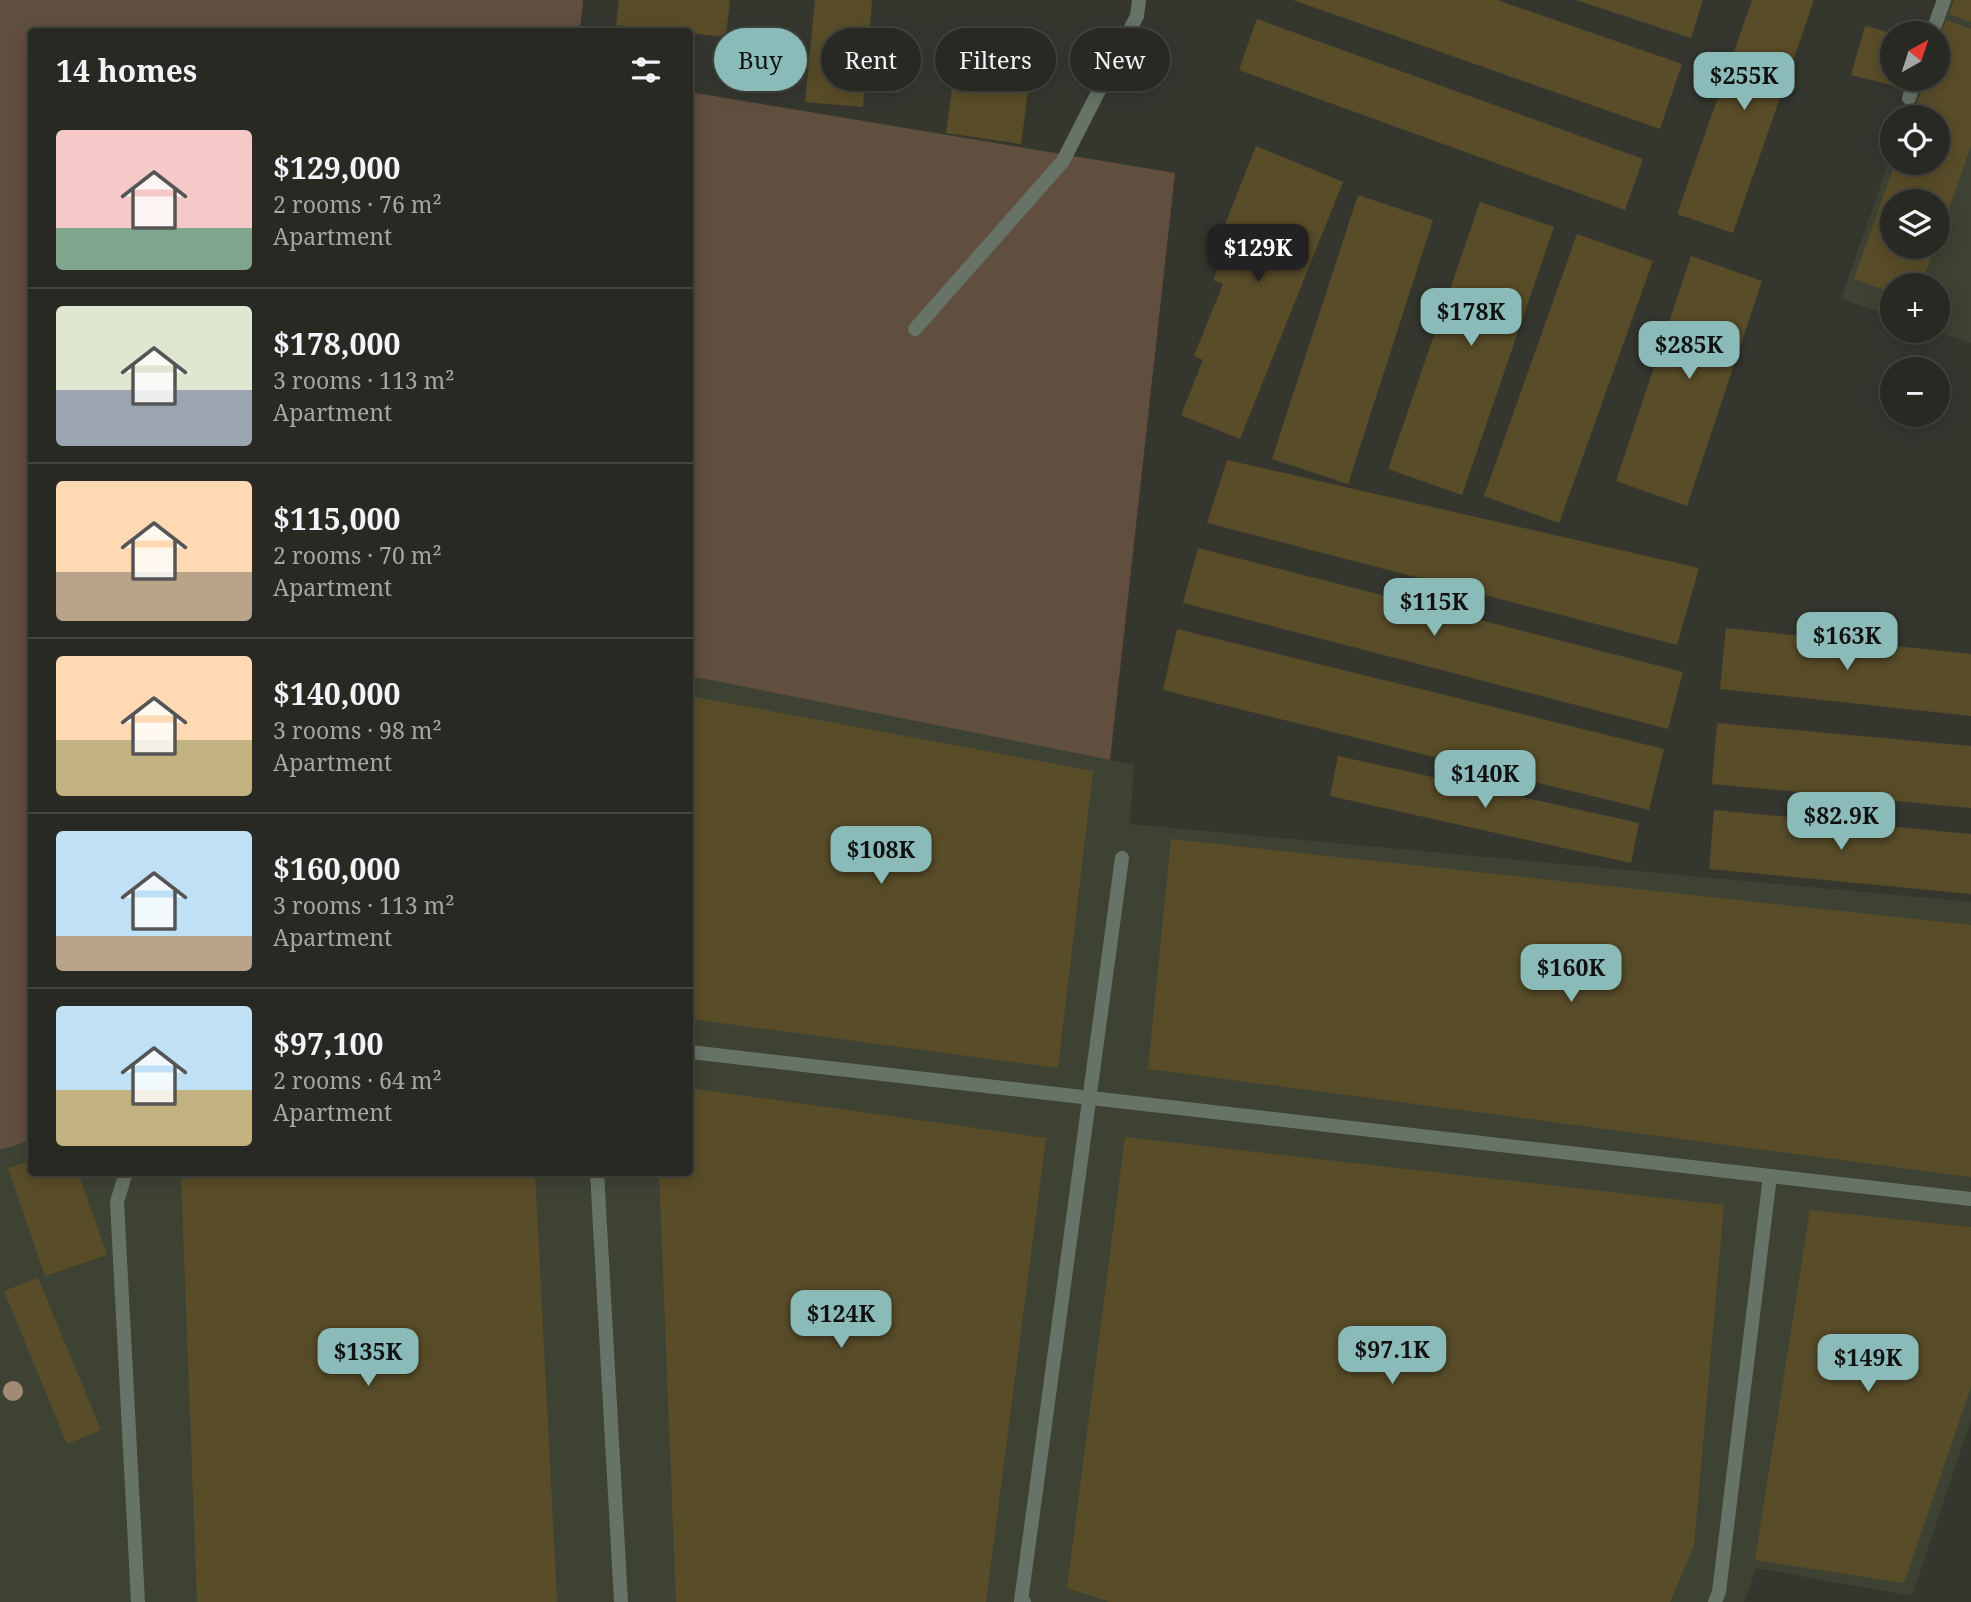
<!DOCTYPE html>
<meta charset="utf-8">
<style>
:root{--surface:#282923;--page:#30312b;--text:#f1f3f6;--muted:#a5a6a6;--line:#444541;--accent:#8bbbb9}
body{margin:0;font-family:"Noto Serif",serif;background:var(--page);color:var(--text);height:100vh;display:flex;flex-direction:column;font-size:26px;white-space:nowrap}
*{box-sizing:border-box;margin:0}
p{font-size:23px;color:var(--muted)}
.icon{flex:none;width:38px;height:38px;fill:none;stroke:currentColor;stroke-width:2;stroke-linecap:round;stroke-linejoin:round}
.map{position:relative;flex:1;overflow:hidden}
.side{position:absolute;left:28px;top:28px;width:665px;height:1148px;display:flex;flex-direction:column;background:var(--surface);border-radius:7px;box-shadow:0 4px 18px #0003,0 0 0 2px var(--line)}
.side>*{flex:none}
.banner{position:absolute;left:714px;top:28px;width:665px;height:63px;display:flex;gap:14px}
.needle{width:46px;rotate:39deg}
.fabs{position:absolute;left:1880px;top:21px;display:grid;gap:14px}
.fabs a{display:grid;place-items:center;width:70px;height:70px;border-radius:50%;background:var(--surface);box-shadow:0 4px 18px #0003,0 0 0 2px var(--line);font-size:35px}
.price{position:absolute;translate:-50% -60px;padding:0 16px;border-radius:14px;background:var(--accent);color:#111;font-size:23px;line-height:46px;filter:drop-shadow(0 2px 4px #0008)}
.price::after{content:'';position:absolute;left:50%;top:42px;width:21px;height:16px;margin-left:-10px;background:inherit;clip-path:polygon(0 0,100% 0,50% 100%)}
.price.on{background:#222;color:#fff}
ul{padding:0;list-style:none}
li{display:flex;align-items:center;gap:21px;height:175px;padding:0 28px}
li+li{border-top:2px solid var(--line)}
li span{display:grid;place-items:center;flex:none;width:196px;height:140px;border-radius:7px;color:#555}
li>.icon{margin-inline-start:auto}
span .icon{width:84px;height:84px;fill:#fffc;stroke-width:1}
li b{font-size:30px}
h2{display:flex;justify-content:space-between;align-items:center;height:84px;padding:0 28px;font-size:30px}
.pill{padding:0 24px;border-radius:32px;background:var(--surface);box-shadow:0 4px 18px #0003,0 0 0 2px var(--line);font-size:24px;line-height:63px}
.pill.on{background:var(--accent);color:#111}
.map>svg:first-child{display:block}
.built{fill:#3e4233;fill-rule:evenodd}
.green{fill:#604e3e}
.building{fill:#594d29}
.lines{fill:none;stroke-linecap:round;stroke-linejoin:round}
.service{stroke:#667366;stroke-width:14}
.minor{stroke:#667366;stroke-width:14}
.tree{fill:#a18c73}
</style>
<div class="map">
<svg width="1971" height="1602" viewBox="0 0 1971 1602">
<rect width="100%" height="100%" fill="#35372f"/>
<!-- built -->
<g class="built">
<path d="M1945,0h26v343l-36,-12h2v-46h-45v31l-51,-17 51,-146v10h45v-46h-33l13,-38h20v-46zM1892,201h45v46h-45z"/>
<path d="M690,676l444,89 -4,59 841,78v518l-59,176 -156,-28 -12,34h-1744v-452l31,-10 1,32h658z"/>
</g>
<!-- green -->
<g class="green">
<path d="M0,0h583l-3,31 -548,1v1108l-32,10z"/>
<path d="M690,92l485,81 -65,587 -420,-84z"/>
</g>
<!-- building -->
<g class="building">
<path d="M619,0h111l-4,37 -110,-12z"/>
<path d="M815,0h57l-9,107 -58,-5z"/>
<path d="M1293,0h204l185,64 -22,65z"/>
<path d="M1576,0h127l-12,38z"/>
<path d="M1752,0h62l-81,233 -56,-19z"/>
<path d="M1954,0h17v22l-22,-8z"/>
<path d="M1257,19l386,140 -18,51 -386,-140z"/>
<path d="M1946,20l25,9v117l-33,94 -1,-39h-45v46h43l-14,38h-29v8l-38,-14 41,-116h42v-46h-25l14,-38h11v-33z"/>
<path d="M1865,26l27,7v46h14l-2,9 -53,-13z"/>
<path d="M956,58l75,11 -10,75 -75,-11z"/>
<path d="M1256,146l87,36 -103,257 -59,-24 22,-55 -9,-4 29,-72 -10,-4 15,-36 -9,-4z"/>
<path d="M1358,195l75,25 -85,264 -76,-25z"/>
<path d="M1480,202l74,25 -92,268 -74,-26z"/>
<path d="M1577,234l76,27 -94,262 -75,-27z"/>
<path d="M1691,256l71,25 -75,225 -71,-25z"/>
<path d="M1227,460l472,108 -22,77 -470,-122z"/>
<path d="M1198,548l485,124 -15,57 -485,-126z"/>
<path d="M1726,628l245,26v62l-251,-27z"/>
<path d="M1177,629l487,120 -15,61 -486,-120z"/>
<path d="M690,696l403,75 -35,297 -368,-49z"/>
<path d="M1717,723l254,23v62l-259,-24z"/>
<path d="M1338,756l301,67 -8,40 -301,-67z"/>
<path d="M1714,810l257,24v60l-262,-25z"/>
<path d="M1171,839l800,86v252l-823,-108z"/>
<path d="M690,1088l356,50 -60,464h-310l-17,-430h31z"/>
<path d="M1125,1137l599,68 -30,341 -24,56h-560l-43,-14z"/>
<path d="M32,1160v12h46l29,83 -62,21 -37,-108z"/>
<path d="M183,1172h352l22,430h-360l-16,-427z"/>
<path d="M1810,1210l161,17v160l-67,196 -149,-23z"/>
<path d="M38,1278l63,152 -34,14 -63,-153z"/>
</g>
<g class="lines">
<!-- service -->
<g class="service">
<path d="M915,329l148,-168 74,-145 2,-16"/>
<path d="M690,1052l1281,147"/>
<path d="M126,1172l-9,30 21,400"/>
<path d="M597,1172l24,430"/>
<path d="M1024,1602l-3,-1 101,-743"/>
<path d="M1715,1602l4,-10 51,-416"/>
</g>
<!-- minor -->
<g class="minor">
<path d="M1932,33l12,-33"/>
<path d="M1909,98l6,-19"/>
</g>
</g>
<!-- trees -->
<circle class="tree" cx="13" cy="1391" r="10"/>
</svg>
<div class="fabs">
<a><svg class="needle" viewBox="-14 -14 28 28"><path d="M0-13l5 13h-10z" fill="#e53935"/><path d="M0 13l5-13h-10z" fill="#a5a6a6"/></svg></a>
<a><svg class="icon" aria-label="locate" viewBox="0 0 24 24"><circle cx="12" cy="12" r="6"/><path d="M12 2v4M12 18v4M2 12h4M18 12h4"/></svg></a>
<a><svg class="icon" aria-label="layers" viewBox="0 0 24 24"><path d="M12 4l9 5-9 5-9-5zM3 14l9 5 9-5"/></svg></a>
<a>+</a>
<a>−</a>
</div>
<b class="price" style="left:1744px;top:112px">$255K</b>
<b class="price on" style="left:1258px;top:284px">$129K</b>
<b class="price" style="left:1471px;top:348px">$178K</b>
<b class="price" style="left:1689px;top:381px">$285K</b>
<b class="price" style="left:1434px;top:638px">$115K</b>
<b class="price" style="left:1847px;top:672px">$163K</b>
<b class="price" style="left:1485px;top:810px">$140K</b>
<b class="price" style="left:1841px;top:852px">$82.9K</b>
<b class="price" style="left:881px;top:886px">$108K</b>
<b class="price" style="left:1571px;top:1004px">$160K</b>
<b class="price" style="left:841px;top:1350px">$124K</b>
<b class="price" style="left:1392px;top:1386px">$97.1K</b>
<b class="price" style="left:368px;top:1388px">$135K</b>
<b class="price" style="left:1868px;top:1394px">$149K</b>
<div class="banner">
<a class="pill on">Buy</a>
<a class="pill">Rent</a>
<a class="pill">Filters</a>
<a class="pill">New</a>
</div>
<section class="side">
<h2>14 homes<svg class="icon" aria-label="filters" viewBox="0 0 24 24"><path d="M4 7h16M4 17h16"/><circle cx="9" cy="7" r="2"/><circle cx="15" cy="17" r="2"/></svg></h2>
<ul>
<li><span style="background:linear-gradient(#f6c9c9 70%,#7fa58c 0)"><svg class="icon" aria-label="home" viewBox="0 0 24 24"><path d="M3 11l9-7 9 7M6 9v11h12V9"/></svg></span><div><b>$129,000</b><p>2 rooms · 76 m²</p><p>Apartment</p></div></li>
<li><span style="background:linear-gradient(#dfe7d0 60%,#9aa5b1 0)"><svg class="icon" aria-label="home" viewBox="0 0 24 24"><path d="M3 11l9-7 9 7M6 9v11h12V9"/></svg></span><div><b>$178,000</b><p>3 rooms · 113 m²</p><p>Apartment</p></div></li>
<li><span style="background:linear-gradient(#ffd9b3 65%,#b9a48a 0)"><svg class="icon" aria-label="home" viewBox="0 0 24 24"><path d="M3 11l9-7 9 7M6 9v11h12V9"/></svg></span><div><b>$115,000</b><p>2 rooms · 70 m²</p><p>Apartment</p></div></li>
<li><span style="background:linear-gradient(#ffd9b3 60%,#c2b280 0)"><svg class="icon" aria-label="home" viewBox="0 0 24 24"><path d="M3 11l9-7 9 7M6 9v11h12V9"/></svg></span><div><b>$140,000</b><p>3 rooms · 98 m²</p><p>Apartment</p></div></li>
<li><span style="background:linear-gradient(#bfe0f5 75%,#b9a48a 0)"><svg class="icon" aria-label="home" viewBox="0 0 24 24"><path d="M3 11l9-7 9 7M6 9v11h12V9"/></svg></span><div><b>$160,000</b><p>3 rooms · 113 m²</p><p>Apartment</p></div></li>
<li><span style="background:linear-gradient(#bfe0f5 60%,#c2b280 0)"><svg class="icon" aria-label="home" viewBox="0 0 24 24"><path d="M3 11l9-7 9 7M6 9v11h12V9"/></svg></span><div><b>$97,100</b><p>2 rooms · 64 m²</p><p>Apartment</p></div></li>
</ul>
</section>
</div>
